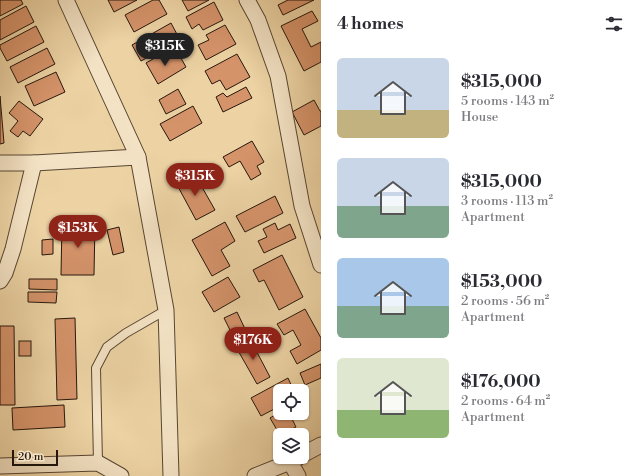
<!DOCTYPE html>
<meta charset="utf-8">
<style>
:root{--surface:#fff;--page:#f2f2f3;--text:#2b2b33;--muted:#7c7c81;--accent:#8f2418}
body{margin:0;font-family:"Libre Bodoni",serif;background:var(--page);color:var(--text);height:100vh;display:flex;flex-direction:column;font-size:15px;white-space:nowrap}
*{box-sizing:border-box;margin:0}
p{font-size:13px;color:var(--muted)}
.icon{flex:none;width:22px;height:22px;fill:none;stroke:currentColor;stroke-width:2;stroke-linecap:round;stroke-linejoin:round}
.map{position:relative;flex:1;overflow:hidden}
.drawer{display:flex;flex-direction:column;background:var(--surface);width:320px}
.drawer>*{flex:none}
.tools{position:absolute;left:273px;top:384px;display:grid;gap:8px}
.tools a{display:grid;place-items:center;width:36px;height:36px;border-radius:6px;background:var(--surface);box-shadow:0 1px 3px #0004;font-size:20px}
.scale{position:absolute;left:12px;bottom:10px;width:46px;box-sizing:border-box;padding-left:4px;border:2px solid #25170c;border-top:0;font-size:11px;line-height:14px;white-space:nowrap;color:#25170c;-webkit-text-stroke:3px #f3e2c4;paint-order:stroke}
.price{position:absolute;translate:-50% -34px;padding:0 9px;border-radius:14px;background:var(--accent);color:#fff;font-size:13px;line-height:26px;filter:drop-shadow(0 1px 2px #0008)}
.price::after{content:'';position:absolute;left:50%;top:24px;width:12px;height:9px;margin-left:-6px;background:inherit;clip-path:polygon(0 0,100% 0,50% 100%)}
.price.on{background:#222;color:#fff}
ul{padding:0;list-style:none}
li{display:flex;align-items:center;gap:12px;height:100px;padding:0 16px}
li span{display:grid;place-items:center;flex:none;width:112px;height:80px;border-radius:6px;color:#555}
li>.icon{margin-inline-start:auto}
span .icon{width:48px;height:48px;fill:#fffc;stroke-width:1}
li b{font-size:17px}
h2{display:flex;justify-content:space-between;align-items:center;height:48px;padding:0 16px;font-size:17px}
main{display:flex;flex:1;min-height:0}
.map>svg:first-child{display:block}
.building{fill:#d5936a;stroke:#25170c}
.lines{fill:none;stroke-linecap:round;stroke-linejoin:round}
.lane-casing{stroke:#574632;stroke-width:10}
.street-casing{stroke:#574632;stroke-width:17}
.lane{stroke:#f3e2c4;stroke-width:8}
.street{stroke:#f3e2c4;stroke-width:15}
</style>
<main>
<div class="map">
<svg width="321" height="476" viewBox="0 0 321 476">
<rect width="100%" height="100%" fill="#edd3a4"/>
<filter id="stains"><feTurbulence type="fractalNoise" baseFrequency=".005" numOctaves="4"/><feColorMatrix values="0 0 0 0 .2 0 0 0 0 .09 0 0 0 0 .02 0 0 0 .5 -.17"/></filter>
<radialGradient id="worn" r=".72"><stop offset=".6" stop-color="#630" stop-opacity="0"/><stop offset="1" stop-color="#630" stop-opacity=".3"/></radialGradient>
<!-- building -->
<g class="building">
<path d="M0,0h21l2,4 -23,12z"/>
<path d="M108,0h29l-23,12z"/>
<path d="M153,0h6l8,14 -33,18 -9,-17z"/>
<path d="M182,0h27l-21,11z"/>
<path d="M288,0h26l-31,15 -5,-10z"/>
<path d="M214,2l9,18 -20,10 -4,-6 -7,5 -6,-12z"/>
<path d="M26,6l8,16 -34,18v-20z"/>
<path d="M312,11l6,10 -16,8 9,18 10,-5v20l-17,9 -23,-45z"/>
<path d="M171,23l9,17 -39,21 -9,-16z"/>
<path d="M225,25l11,19 -30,16 -8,-15 11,-5 -3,-5z"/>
<path d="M36,26l8,16 -37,19 -7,-13v-3z"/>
<path d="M47,48l8,16 -37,19 -8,-16z"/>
<path d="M165,52l4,7 9,-6 8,14 -28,17 -12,-21z"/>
<path d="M237,54l13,23 -24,13 -6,-10 -8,4 -7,-13z"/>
<path d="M56,72l9,20 -31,14 -9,-20z"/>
<path d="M246,87l6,11 -29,14 -7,-15 7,-4 4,4z"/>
<path d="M178,89l8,15 -20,10 -7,-14z"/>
<path d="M0,96l4,47 -4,1z"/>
<path d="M314,100l6,11h1v15l-17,9 -12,-23z"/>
<path d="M19,101l24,18 -13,17 -7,-5 -5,6 -8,-6 8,-10 -9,-8z"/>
<path d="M193,106l9,17 -32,18 -10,-17z"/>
<path d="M252,141l12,21 -7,4 4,8 -10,6 -11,-19 -11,6 -6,-10z"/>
<path d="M194,173l21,37 -19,10 -20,-37z"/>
<path d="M275,196l8,17 -38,19 -9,-16z"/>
<path d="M225,222l10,19 -14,9 9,16 -18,10 -20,-36z"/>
<path d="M62,223h33l-1,52h-33z"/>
<path d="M275,223l3,7 12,-6 6,14 -32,15 -6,-12 9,-4 -4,-8z"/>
<path d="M119,227l5,25 -11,3 -6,-25z"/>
<path d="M53,239v15l-11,1v-15z"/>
<path d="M282,255l21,42 -24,13 -15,-30 -5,2 -6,-12z"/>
<path d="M228,277l12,20 -26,15 -12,-20z"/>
<path d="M29,279h28v11l-28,-1z"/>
<path d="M28,292h29l-1,11 -28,-1z"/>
<path d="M305,309l16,29v12l-24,14 -7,-13 11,-6 -8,-15 -9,5 -7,-11z"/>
<path d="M237,312l9,19 -12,7 -10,-20z"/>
<path d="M75,318l2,81 -20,1 -2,-81z"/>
<path d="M0,326h14l1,79h-15z"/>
<path d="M250,339l20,38 -13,7 -21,-37z"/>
<rect x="19" y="341" width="12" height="15"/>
<path d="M321,364v14l-16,7 -5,-12z"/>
<path d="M288,378l6,13h-14v15l-19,10 -10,-18z"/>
<path d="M64,405l1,22 -52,3 -1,-22z"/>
<path d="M280,412l9,1 7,14 -16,8 -10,-17z"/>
</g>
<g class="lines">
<!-- lane casing -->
<g class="lane-casing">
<path id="lane" d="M98,463l-2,-95 11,-21 19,-14 40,-23"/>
</g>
<!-- street casing -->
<g class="street-casing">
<g id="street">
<path d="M66,0l72,157 28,153 5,166"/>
<path d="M247,0l11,20 20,56 24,130 19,59"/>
<path d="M0,163h34l104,-6"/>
<path d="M0,281l5,-8 8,-24 21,-86"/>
<path d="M302,455l19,-10"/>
<path d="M290,462l8,14"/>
<path d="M0,466l98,-3 23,13"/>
<path d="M255,476l35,-14 9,-5"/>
</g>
</g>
<!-- lane -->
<use href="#lane" class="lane"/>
<!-- street -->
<use href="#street" class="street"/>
</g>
<rect width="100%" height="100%" filter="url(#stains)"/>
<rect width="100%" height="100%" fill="url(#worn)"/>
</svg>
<div class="tools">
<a><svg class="icon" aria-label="locate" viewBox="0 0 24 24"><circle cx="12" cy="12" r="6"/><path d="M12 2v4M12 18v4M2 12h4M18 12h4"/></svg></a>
<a><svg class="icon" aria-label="layers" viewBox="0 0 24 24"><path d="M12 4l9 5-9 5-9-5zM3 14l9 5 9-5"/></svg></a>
</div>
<div class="scale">20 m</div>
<b class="price on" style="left:165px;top:67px">$315K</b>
<b class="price" style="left:195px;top:197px">$315K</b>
<b class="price" style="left:78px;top:249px">$153K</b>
<b class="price" style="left:253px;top:361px">$176K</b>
</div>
<section class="drawer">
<h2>4 homes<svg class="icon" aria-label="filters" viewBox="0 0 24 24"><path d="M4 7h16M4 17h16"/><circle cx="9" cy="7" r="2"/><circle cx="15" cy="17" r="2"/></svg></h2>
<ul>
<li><span style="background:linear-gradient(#c9d6e8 65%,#c2b280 0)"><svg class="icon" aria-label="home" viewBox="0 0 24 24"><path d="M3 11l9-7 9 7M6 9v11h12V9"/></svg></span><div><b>$315,000</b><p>5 rooms · 143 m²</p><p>House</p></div></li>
<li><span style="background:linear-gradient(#c9d6e8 60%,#7fa58c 0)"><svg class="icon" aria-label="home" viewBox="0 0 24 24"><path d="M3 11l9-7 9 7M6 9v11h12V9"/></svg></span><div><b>$315,000</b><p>3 rooms · 113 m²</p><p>Apartment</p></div></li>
<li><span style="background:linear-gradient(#a9c7e8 60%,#7fa58c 0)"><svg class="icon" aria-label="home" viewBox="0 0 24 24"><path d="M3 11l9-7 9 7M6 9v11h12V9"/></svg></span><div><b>$153,000</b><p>2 rooms · 56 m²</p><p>Apartment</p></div></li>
<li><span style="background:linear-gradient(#dfe7d0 65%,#8fb573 0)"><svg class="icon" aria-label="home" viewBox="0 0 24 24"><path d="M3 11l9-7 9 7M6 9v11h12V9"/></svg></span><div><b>$176,000</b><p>2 rooms · 64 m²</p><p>Apartment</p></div></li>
</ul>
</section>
</main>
